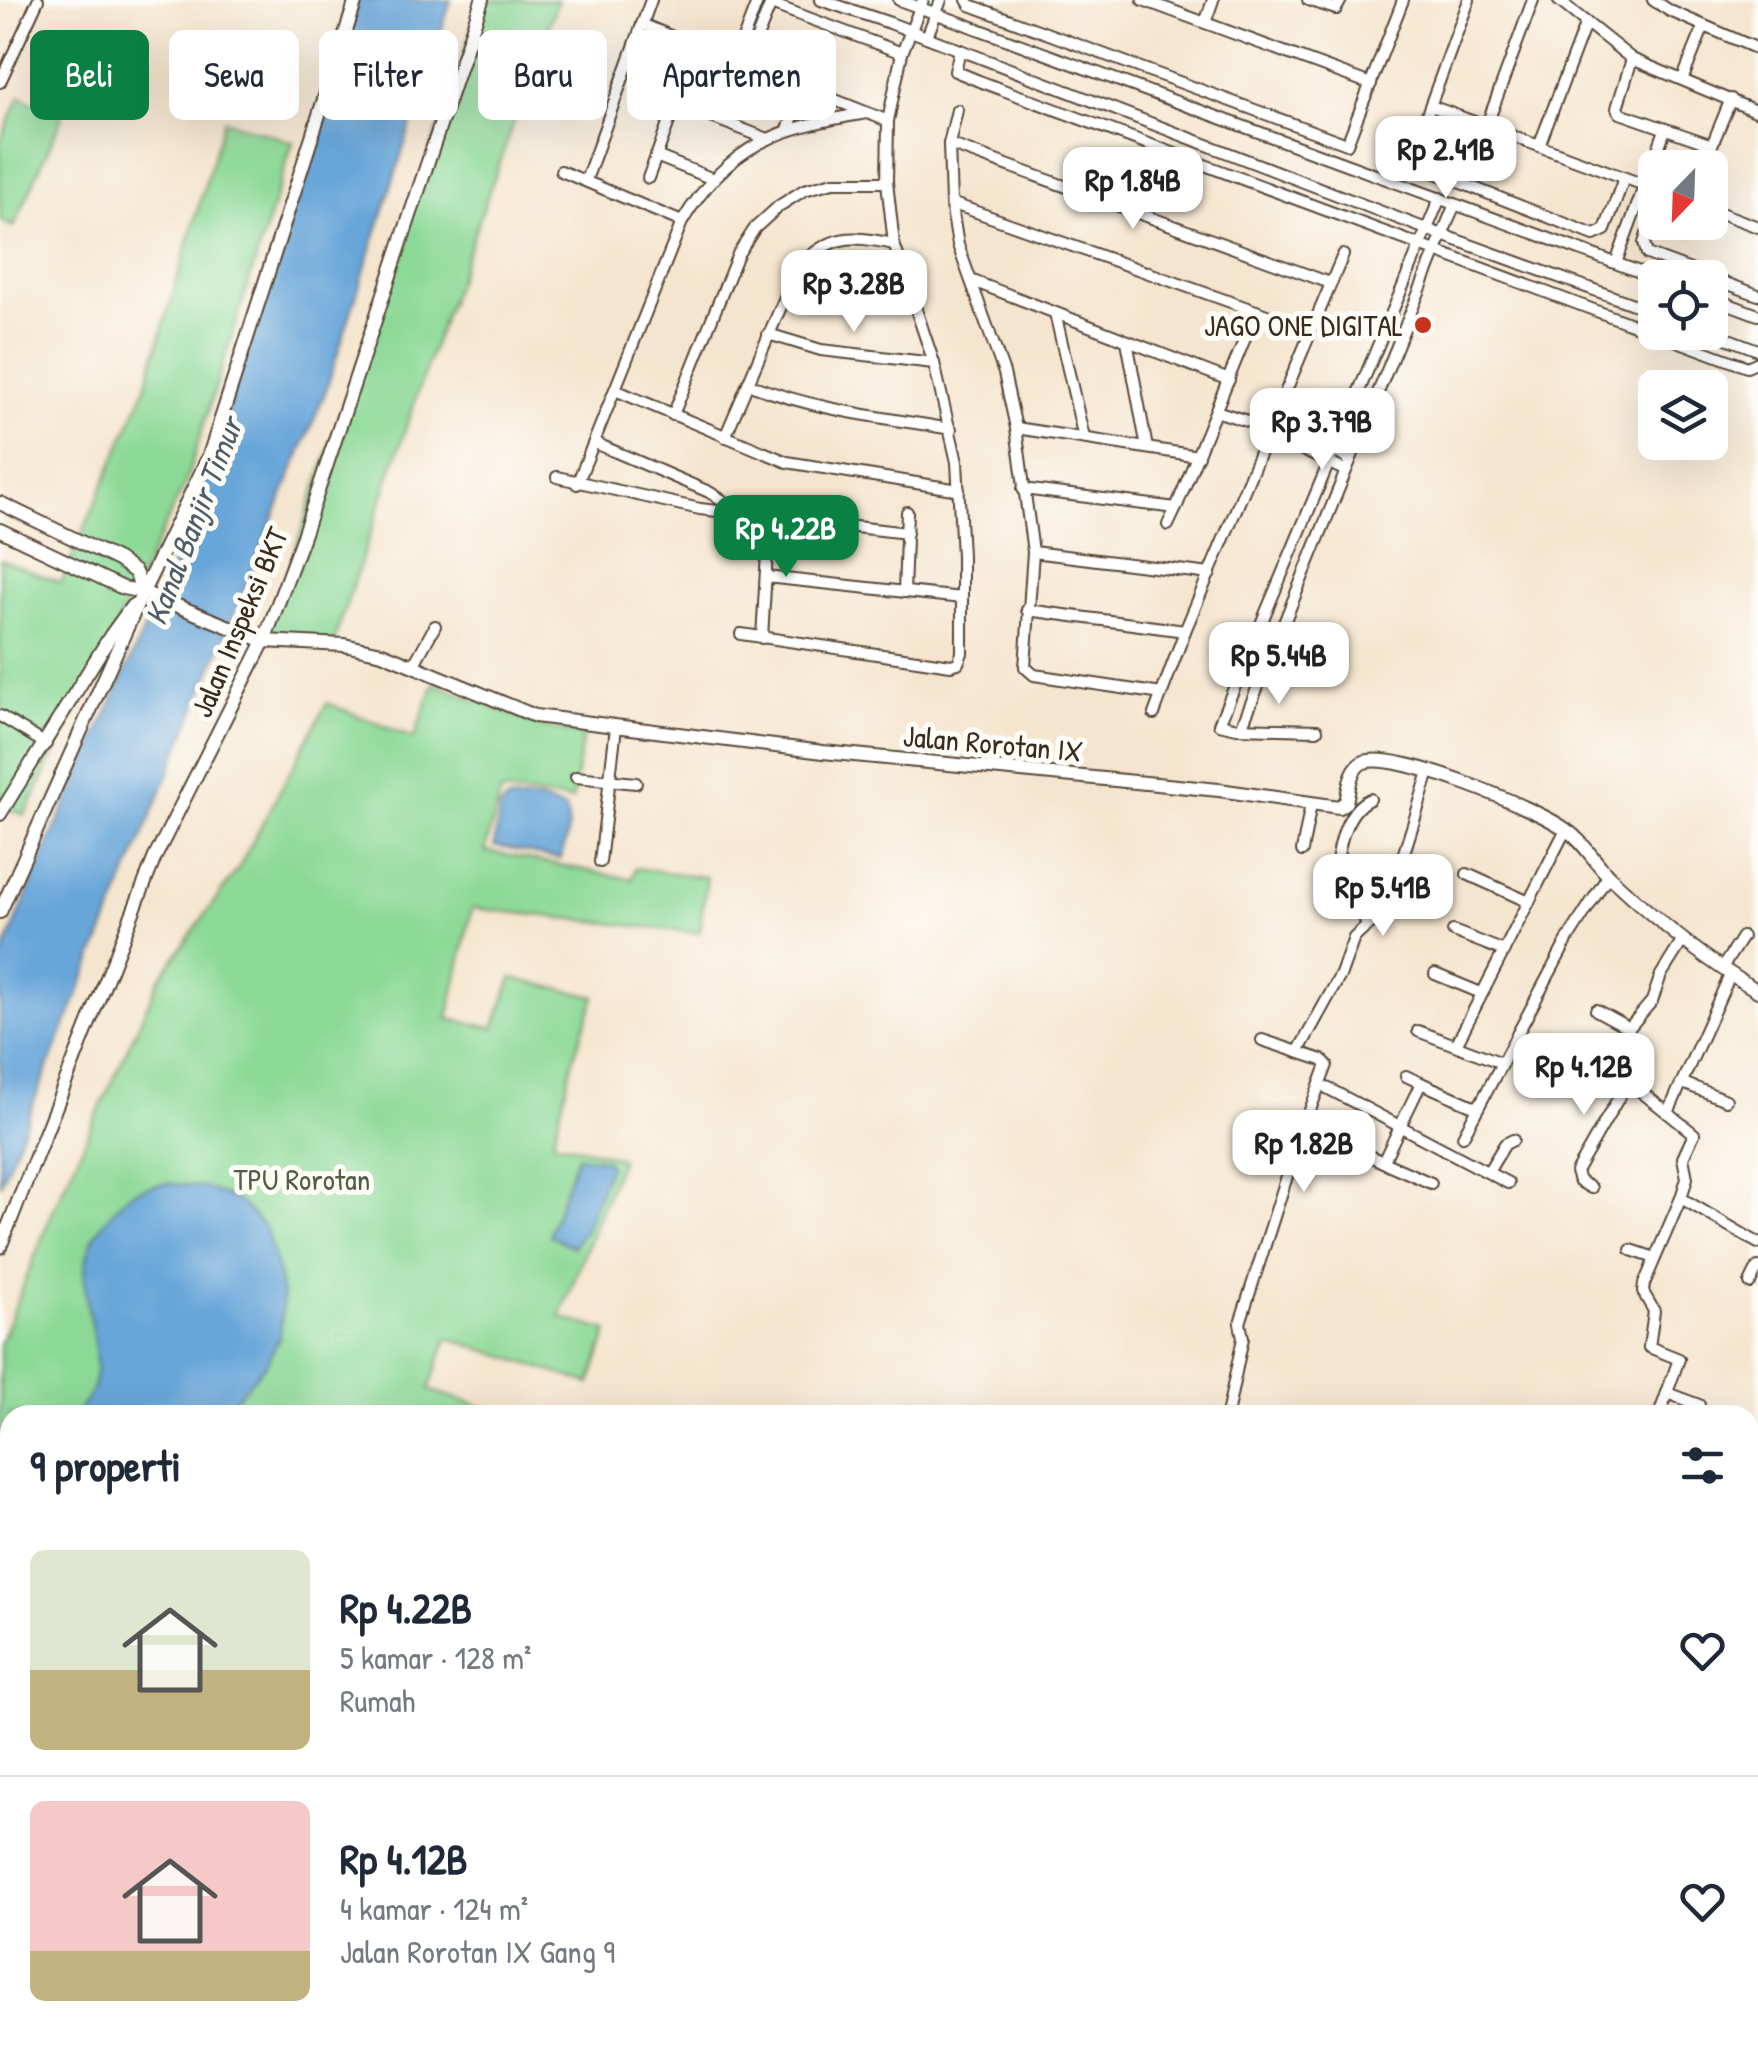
<!DOCTYPE html>
<html lang="id">
<meta charset="utf-8">
<style>
:root{--surface:#fff;--page:#f2f2f3;--text:#1f2937;--muted:#747a83;--line:#e0e1e3;--accent:#0b8043}
body{margin:0;font-family:"Patrick Hand",sans-serif;background:var(--page);color:var(--text);height:100vh;display:flex;flex-direction:column;font-size:38px;white-space:nowrap}
*{box-sizing:border-box;margin:0}
p{font-size:32px;color:var(--muted)}
.icon{flex:none;width:55px;height:55px;fill:none;stroke:currentColor;stroke-width:2;stroke-linecap:round;stroke-linejoin:round}
.map{position:relative;flex:1;overflow:hidden}
.sheet{position:absolute;left:0px;top:1405px;width:1760px;height:642px;display:flex;flex-direction:column;background:var(--surface);border-radius:30px 30px 0 0;box-shadow:0 10px 40px #0002}
.sheet>*{flex:none}
.top-card{position:absolute;left:30px;top:30px;width:1000px;height:90px;display:flex;gap:20px}
.needle{width:65px;rotate:203deg}
.tools{position:absolute;left:1638px;top:150px;display:grid;gap:20px}
.tools a{display:grid;place-items:center;width:90px;height:90px;border-radius:15px;background:var(--surface);box-shadow:0 10px 40px #0002;font-size:50px}
.price{position:absolute;translate:-50% -85px;padding:0 22px;border-radius:20px;background:#fff;color:#222;font-size:32px;line-height:65px;filter:drop-shadow(0 2px 5px #0008)}
.price::after{content:'';position:absolute;left:50%;top:60px;width:30px;height:22px;margin-left:-15px;background:inherit;clip-path:polygon(0 0,100% 0,50% 100%)}
.price.on{background:var(--accent);color:#fff}
ul{padding:0;list-style:none}
li{display:flex;align-items:center;gap:30px;height:250px;padding:0 30px}
li+li{border-top:2px solid var(--line)}
li span{display:grid;place-items:center;flex:none;width:280px;height:200px;border-radius:15px;color:#555}
li>.icon{margin-inline-start:auto}
span .icon{width:120px;height:120px;fill:#fffc;stroke-width:1}
li b{font-size:42px}
h2{display:flex;justify-content:space-between;align-items:center;height:120px;padding:0 30px;font-size:42px}
.pill{padding:0 35px;border-radius:15px;background:var(--surface);box-shadow:0 10px 40px #0002;font-size:35px;line-height:90px}
.pill.on{background:var(--accent);color:#fff}
.map>svg:first-child{display:block}
.green{fill:#8cd997;stroke:#64825a;stroke-width:2.5}
.water{fill:#67a6d9;stroke:#51687c;stroke-width:2.5}
.lines{fill:none;stroke-linecap:round;stroke-linejoin:round}
.minor-casing{stroke:#574638;stroke-width:14}
.tertiary-casing{stroke:#574638;stroke-width:16}
.minor{stroke:#fff;stroke-width:10}
.tertiary{stroke:#fff;stroke-width:12}
.poi-dot{fill:#c8321e;stroke:#fdfcf7;stroke-width:4}
.labels{text-anchor:middle;dominant-baseline:central;stroke-width:10;stroke-linejoin:round;paint-order:stroke}
.poi-label{font-size:30px;fill:#3b2a1e;stroke:#fdfcf7;text-anchor:end}
.street-label{font-size:30px;fill:#3b2a1e;stroke:#fdfcf7}
.park-label{font-size:30px;fill:#535f42;stroke:#fdfcf7}
.water-label{font-size:32px;font-style:italic;fill:#4d5c69;stroke:#fdfcf7}
</style>
<div class="map">
<svg width="1758" height="2047" viewBox="0 0 1758 2047">
<rect width="100%" height="100%" fill="#fdfcf7"/>
<filter id="ink" filterUnits="userSpaceOnUse"><feTurbulence type="fractalNoise" baseFrequency=".01" numOctaves="2"/><feDisplacementMap in="SourceGraphic" scale="20" xChannelSelector="R" yChannelSelector="G"/><feConvolveMatrix kernelMatrix="1 2 1 2 8 2 1 2 1" color-interpolation-filters="sRGB"/></filter>
<filter id="wash" filterUnits="userSpaceOnUse"><feTurbulence type="fractalNoise" baseFrequency=".0048" numOctaves="4" result="noise"/><feDisplacementMap in="SourceGraphic" scale="40" xChannelSelector="R" yChannelSelector="G"/><feGaussianBlur stdDeviation="2.25" result="paint"/><feColorMatrix in="noise" values="0 0 0 0 0 0 0 0 0 0 0 0 0 0 0 0 0 1.4 0 .05"/><feComposite in="paint" operator="in"/></filter>
<g filter="url(#wash)">
<rect width="100%" height="100%" fill="#f5e5ce"/>
<!-- green -->
<g class="green">
<path d="M482,0h76l-127,353 -98,291 -69,-3z"/>
<path d="M20,96l42,21 -48,110 -14,-6v-79z"/>
<path d="M224,120l69,22 -108,342 -160,331 -25,-9v-247l61,24 84,-194z"/>
<path d="M434,683l105,43 44,9 -11,65 -71,-8 -16,59 147,28 3,-11 72,9 -8,56 -227,-25 -24,111 46,9 18,-50 83,19 -21,59 -21,85 68,17 -61,159 48,14 -18,53 -143,-46 -18,52 79,25h-498v122l-10,-4v-189l54,-136 106,-230 79,-111 88,-164 87,35z"/>
</g>
<!-- water -->
<g class="water">
<path d="M359,0h92l-125,390 -326,795v-223l38,-95 152,-340z"/>
<path d="M508,800h31l26,9c7,15 1,34 -5,50l-66,-13 6,-38z"/>
<path d="M577,1156l29,4 3,6 -24,63 -12,18 -23,-11v-6z"/>
<path d="M167,1183l40,5 32,14 26,25 12,41 6,31 -3,37 -14,28 -45,51h-148c61,-50 -24,-127 32,-194 26,-32 22,-29 62,-38z"/>
</g>
</g>
<g filter="url(#ink)">
<g class="lines">
<!-- minor casing -->
<g class="minor-casing">
<g id="minor">
<path d="M821,0l69,23 536,206 229,83"/>
<path d="M899,0l757,278"/>
<path d="M967,0l3,5 377,139 56,-144"/>
<path d="M1143,0l228,84"/>
<path d="M1308,0l28,9 5,-9"/>
<path d="M1469,0l-58,158 2,6 181,71 11,-5 19,-52"/>
<path d="M1558,0l74,59 126,53"/>
<path d="M1653,0l17,11 88,38"/>
<path d="M1205,23l8,-23"/>
<path d="M642,24l92,39"/>
<path d="M927,37l14,-37"/>
<path d="M960,50l-5,21 24,10 768,286 11,-5"/>
<path d="M902,53l21,-53"/>
<path d="M1632,59l-15,49 3,5 92,32 19,-46"/>
<path d="M1683,78l21,-52"/>
<path d="M0,82l38,-82"/>
<path d="M805,88l83,33"/>
<path d="M654,95l114,44"/>
<path d="M1431,106l224,83"/>
<path d="M957,110l-8,34 2,59 7,42 46,128 12,55 17,124 -8,115 9,8 128,19"/>
<path d="M713,117l45,-117"/>
<path d="M723,121l49,-120"/>
<path d="M1486,127l47,-127"/>
<path d="M788,129l26,-64"/>
<path d="M949,144l381,139"/>
<path d="M1539,146l47,-124"/>
<path d="M656,156l57,23"/>
<path d="M561,171l121,51"/>
<path d="M648,178l28,-75"/>
<path d="M586,180l65,-180"/>
<path d="M951,203l305,108 -80,197 -153,-19"/>
<path d="M1710,209l48,18"/>
<path d="M1655,211l-11,32 3,11 111,41"/>
<path d="M1616,263l49,-133"/>
<path d="M789,281l58,15 66,6"/>
<path d="M973,281l256,99"/>
<path d="M1710,297l48,18"/>
<path d="M1256,311l21,8"/>
<path d="M1055,313l29,125"/>
<path d="M1710,332l48,18"/>
<path d="M768,334l53,16 113,13"/>
<path d="M1127,341l20,107"/>
<path d="M748,384c67,26 132,33 203,45"/>
<path d="M615,390l172,72 172,28"/>
<path d="M1216,411l105,34 28,14"/>
<path d="M673,415l65,-161 17,-26 24,-22 25,-16 29,-8h54"/>
<path d="M1016,428l182,28"/>
<path d="M1269,434l75,36"/>
<path d="M725,437l73,-170c33,-33 52,-32 96,-23"/>
<path d="M595,443l114,49 32,20"/>
<path d="M557,477l143,32 207,24"/>
<path d="M577,484l105,-262c47,-79 99,-95 185,-109"/>
<path d="M1168,525l8,-17"/>
<path d="M1033,552l177,22"/>
<path d="M766,577l196,21"/>
<path d="M904,592l3,-80"/>
<path d="M1027,610l158,21"/>
<path d="M741,634l210,31 7,-2 4,-10v-97l-5,-94 -23,-99 -40,-119 -7,-62 1,-61 14,-68 -131,-49"/>
<path d="M762,638l7,-119"/>
<path d="M413,666l22,-40"/>
<path d="M1154,714l31,-83 158,-376"/>
<path d="M0,716l46,28"/>
<path d="M1241,728l214,-524"/>
<path d="M1317,730l-80,-2 -18,-4 221,-526"/>
<path d="M576,777l60,6"/>
<path d="M1302,851l9,-47"/>
<path d="M600,862l16,-135"/>
<path d="M1467,874l62,28"/>
<path d="M1367,926c23,-10 52,-125 62,-154"/>
<path d="M1453,931l51,20"/>
<path d="M1722,968l20,-31"/>
<path d="M1435,974l46,19"/>
<path d="M1596,1010l33,18"/>
<path d="M1418,1031l84,32"/>
<path d="M1456,1045l110,-216"/>
<path d="M1298,1052l43,-78 13,-36 13,-12 -5,-13 -25,-22 -2,-5c1,-28 7,-75 35,-87"/>
<path d="M1588,1054l19,11"/>
<path d="M1406,1076l15,7"/>
<path d="M1683,1083l43,17"/>
<path d="M1327,1088l181,95"/>
<path d="M1668,1113l-61,-48 22,-37 23,-27 9,-26 22,-35"/>
<path d="M1309,1129l74,33 38,-79 57,25 91,-171 39,-61"/>
<path d="M1463,1136l15,-28"/>
<path d="M1383,1162l48,21"/>
<path d="M1488,1172l17,-28 8,-4"/>
<path d="M1591,1188l-12,-7 -3,-9 51,-89"/>
<path d="M1681,1198l77,45"/>
<path d="M1631,1250l21,7"/>
<path d="M1750,1283l8,-16"/>
<path d="M1667,1393l32,12"/>
<path d="M1227,1415l16,-77 -3,-15 58,-181 29,-77 -5,-5 -60,-20"/>
<path d="M1659,1415l20,-56 -30,-12 5,-36 -11,-19 1,-8 37,-86 6,-20 -4,-20 11,-24 -26,-21 62,-138"/>
<path d="M1750,1716l8,1"/>
<path d="M1750,1818l8,1"/>
</g>
</g>
<!-- tertiary casing -->
<g class="tertiary-casing">
<g id="tertiary">
<path d="M0,503l118,57 17,12 8,20"/>
<path d="M0,530l123,58 20,4 121,49 80,4 38,8 153,63 288,36 396,38 120,17 7,-5c3,-12 4,-35 18,-40 33,-11 172,46 201,67 20,13 30,35 47,50 45,42 93,81 146,112"/>
<path d="M0,814l111,-179 21,-29"/>
<path d="M0,912l143,-320 66,-136 147,-456"/>
<path d="M0,1247l155,-390 109,-216 39,-105 179,-536"/>
</g>
</g>
<!-- minor -->
<use href="#minor" class="minor"/>
<!-- tertiary -->
<use href="#tertiary" class="tertiary"/>
</g>
</g>
<!-- markers -->
<circle class="poi-dot" cx="1423" cy="325" r="10"/>
<g class="labels">
<!-- poi labels -->
<g class="poi-label">
<text x="1403" y="325">JAGO ONE DIGITAL</text>
</g>
<!-- street labels -->
<g class="street-label">
<text transform="translate(239 622) rotate(-67)">Jalan Inspeksi BKT</text>
<text transform="translate(993 743) rotate(5)">Jalan Rorotan IX</text>
</g>
<!-- park labels -->
<g class="park-label">
<text x="302" y="1179">TPU Rorotan</text>
</g>
<!-- water labels -->
<g class="water-label">
<text transform="translate(193 521) rotate(-69)">Kanal Banjir Timur</text>
</g>
</g>
</svg>
<div class="tools">
<a><svg class="needle" viewBox="-14 -14 28 28"><path d="M0-13l5 13h-10z" fill="#e53935"/><path d="M0 13l5-13h-10z" fill="#747a83"/></svg></a>
<a><svg class="icon" aria-label="locate" viewBox="0 0 24 24"><circle cx="12" cy="12" r="6"/><path d="M12 2v4M12 18v4M2 12h4M18 12h4"/></svg></a>
<a><svg class="icon" aria-label="layers" viewBox="0 0 24 24"><path d="M12 4l9 5-9 5-9-5zM3 14l9 5 9-5"/></svg></a>
</div>
<b class="price" style="left:1446px;top:201px">Rp 2.41B</b>
<b class="price" style="left:1133px;top:232px">Rp 1.84B</b>
<b class="price" style="left:854px;top:335px">Rp 3.28B</b>
<b class="price" style="left:1322px;top:473px">Rp 3.79B</b>
<b class="price on" style="left:786px;top:580px">Rp 4.22B</b>
<b class="price" style="left:1279px;top:707px">Rp 5.44B</b>
<b class="price" style="left:1383px;top:939px">Rp 5.41B</b>
<b class="price" style="left:1584px;top:1118px">Rp 4.12B</b>
<b class="price" style="left:1304px;top:1195px">Rp 1.82B</b>
<div class="top-card">
<a class="pill on">Beli</a>
<a class="pill">Sewa</a>
<a class="pill">Filter</a>
<a class="pill">Baru</a>
<a class="pill">Apartemen</a>
</div>
<section class="sheet">
<h2>9 properti<svg class="icon" aria-label="filters" viewBox="0 0 24 24"><path d="M4 7h16M4 17h16"/><circle cx="9" cy="7" r="2"/><circle cx="15" cy="17" r="2"/></svg></h2>
<ul>
<li><span style="background:linear-gradient(#dfe7d0 60%,#c2b280 0)"><svg class="icon" aria-label="home" viewBox="0 0 24 24"><path d="M3 11l9-7 9 7M6 9v11h12V9"/></svg></span><div><b>Rp 4.22B</b><p>5 kamar · 128 m²</p><p>Rumah</p></div><svg class="icon" aria-label="heart" viewBox="0 0 24 24"><path d="M12 20l-8-8c-3-5 5-10 8-4 3-6 11-1 8 4z"/></svg></li>
<li><span style="background:linear-gradient(#f6c9c9 75%,#c2b280 0)"><svg class="icon" aria-label="home" viewBox="0 0 24 24"><path d="M3 11l9-7 9 7M6 9v11h12V9"/></svg></span><div><b>Rp 4.12B</b><p>4 kamar · 124 m²</p><p>Jalan Rorotan IX Gang 9</p></div><svg class="icon" aria-label="heart" viewBox="0 0 24 24"><path d="M12 20l-8-8c-3-5 5-10 8-4 3-6 11-1 8 4z"/></svg></li>
</ul>
</section>
</div>
